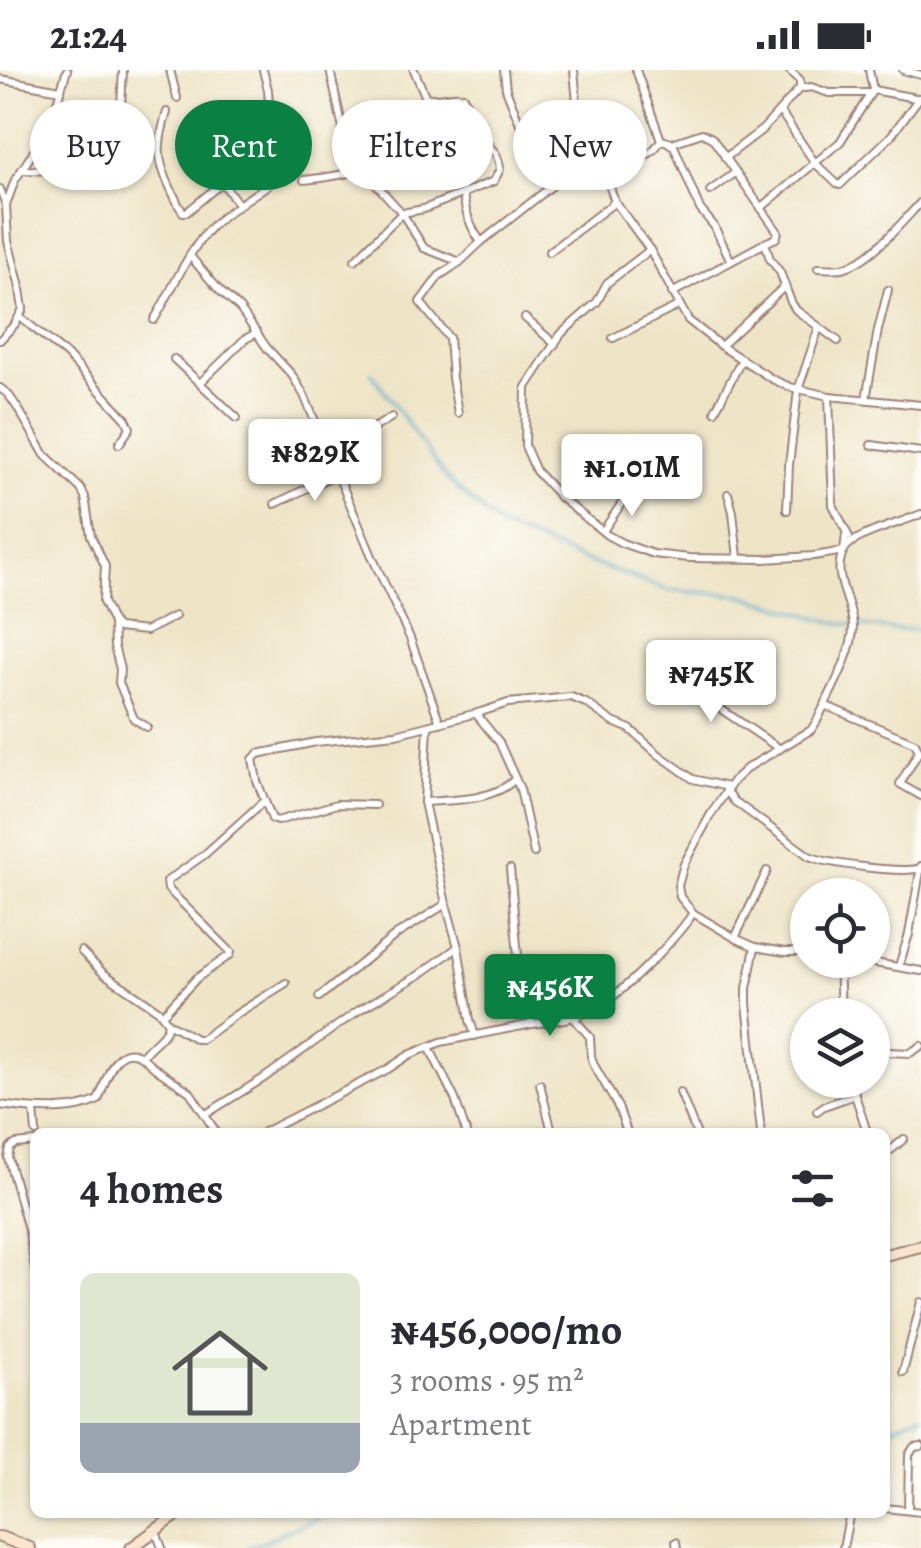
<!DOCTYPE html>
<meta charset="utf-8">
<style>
:root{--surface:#fff;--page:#f2f2f3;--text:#2b2b33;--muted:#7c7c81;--line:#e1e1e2;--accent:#0b8043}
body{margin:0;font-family:Alegreya,serif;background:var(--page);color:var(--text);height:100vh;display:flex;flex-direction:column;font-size:38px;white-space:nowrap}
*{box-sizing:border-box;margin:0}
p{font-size:32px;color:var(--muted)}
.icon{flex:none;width:55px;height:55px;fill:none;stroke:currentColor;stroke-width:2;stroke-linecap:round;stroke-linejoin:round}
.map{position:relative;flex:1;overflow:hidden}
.details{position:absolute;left:30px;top:1058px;width:860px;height:390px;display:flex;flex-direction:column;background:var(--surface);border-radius:15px;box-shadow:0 2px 8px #0004}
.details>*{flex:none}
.top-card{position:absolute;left:30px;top:30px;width:862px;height:90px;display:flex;gap:20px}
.fabs{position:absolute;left:790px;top:808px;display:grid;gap:20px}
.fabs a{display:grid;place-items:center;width:100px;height:100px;border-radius:50%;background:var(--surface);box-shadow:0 2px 8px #0004;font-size:50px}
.price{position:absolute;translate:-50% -85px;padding:0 22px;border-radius:10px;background:#fff;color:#222;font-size:32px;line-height:65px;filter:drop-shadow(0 2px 5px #0008)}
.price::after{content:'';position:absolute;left:50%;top:60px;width:30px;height:22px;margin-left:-15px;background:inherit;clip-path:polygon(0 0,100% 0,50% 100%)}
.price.selected{background:var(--accent);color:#fff}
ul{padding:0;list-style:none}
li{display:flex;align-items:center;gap:30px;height:250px;padding:0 50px}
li+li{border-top:2px solid var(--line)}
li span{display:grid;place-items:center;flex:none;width:280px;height:200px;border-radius:15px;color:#555}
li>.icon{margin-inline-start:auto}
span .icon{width:120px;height:120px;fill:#fffc;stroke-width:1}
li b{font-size:42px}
h2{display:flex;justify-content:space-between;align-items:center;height:120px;padding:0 50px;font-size:42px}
.chip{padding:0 35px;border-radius:45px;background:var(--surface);box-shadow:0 2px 8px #0004;font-size:35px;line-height:90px}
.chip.selected{background:var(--accent);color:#fff}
.status{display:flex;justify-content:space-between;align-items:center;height:70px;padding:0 50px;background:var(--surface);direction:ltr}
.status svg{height:28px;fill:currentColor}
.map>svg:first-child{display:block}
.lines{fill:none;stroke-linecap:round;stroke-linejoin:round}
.stream{stroke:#4ba9ca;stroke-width:2.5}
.street-casing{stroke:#9c8278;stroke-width:10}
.secondary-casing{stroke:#9c8278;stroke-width:14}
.street{stroke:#fff;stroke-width:6}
.secondary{stroke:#fce5cf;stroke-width:10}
</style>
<div class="status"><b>21:24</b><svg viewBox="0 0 49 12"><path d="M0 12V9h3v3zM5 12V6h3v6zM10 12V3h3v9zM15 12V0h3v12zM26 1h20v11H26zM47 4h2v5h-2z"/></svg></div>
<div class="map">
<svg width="921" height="1478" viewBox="0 0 921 1478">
<rect width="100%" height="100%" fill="#fdfcf7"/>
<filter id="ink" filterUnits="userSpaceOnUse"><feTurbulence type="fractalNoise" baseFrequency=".01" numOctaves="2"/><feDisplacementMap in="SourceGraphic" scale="20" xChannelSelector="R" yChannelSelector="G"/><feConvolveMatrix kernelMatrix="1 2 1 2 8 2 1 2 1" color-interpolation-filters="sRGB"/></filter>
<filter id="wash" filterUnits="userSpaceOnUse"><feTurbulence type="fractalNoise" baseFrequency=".0048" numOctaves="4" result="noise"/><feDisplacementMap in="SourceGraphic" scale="40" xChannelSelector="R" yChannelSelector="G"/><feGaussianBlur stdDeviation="2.25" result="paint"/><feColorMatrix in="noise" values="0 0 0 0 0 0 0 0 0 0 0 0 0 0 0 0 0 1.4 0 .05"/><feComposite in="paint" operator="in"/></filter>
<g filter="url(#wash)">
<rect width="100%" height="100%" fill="#eee4c6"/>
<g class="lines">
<!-- stream -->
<g class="stream">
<path d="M371,302l75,106 53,48 82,33 86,31 74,5 92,27 62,8 26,-1"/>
<path d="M885,1360l36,-15"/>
<path d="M247,1478l85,-36"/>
</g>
</g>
</g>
<g filter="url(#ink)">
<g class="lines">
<!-- street casing -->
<g class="street-casing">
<g id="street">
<path d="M170,0l7,28"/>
<path d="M330,0l13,59 5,44"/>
<path d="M504,0l2,19 20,50 4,2h5l44,-16"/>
<path d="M574,0l5,55 26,48 10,29 35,48 38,70 33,26 51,33 18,8 39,9 92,9"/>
<path d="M636,0l25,70"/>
<path d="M789,0l11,10v9"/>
<path d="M903,0l18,5"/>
<path d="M0,9l61,11"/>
<path d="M873,20l48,9"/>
<path d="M425,27c15,4 24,-3 38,-1l22,45 11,13 3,8 1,7 -6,12 -70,28 -22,4 22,35 36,14"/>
<path d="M780,41l35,52 22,21 3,1 51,-49 28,-38"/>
<path d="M167,42c-14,44 -7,54 12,94l4,6h4l50,-42 35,-23 -4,-57 -5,-20"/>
<path d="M661,70l11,3 30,-10 10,5 66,94 -2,6 -11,5 5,16 10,13 11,30 5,8 42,31"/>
<path d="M670,74l4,2 26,63 14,17 17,35"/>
<path d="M725,88l38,-29 36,-40 12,-2 18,6h41"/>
<path d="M23,100l74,2c4,-20 7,-36 23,-49l3,-53"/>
<path d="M606,105c14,-21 38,-6 55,-35"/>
<path d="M304,110c47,-4 93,-19 137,-36l-5,-23 -22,-51"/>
<path d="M222,112l17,23"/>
<path d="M0,119l6,16"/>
<path d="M710,121l25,-18"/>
<path d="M761,138l79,-66 33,-52 -4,-20"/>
<path d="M481,172l96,-76"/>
<path d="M650,180l-43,33 -10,19 -36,32 -35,53 -1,59 11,25 25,27 46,37 15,8 31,11 36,4 75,1 50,-3 30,-5 2,-17"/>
<path d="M549,182l66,-50"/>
<path d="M190,186l29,34 21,19 27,39 25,27 12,20 70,166 36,77 30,85"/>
<path d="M355,190l47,-47 -38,-42"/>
<path d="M818,198c7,0 16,1 24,0 28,-6 60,-46 79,-66"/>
<path d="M672,223l93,-50"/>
<path d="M20,247l47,38 59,64 4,9 -11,16"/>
<path d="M525,248l30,26"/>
<path d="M154,250c19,-31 33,-68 58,-94 19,-18 43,-31 64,-47l-4,-32"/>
<path d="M613,268l65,-32"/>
<path d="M0,270l15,-16 8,-15 -4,-26 -11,-42 -2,-36 9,-25 21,-32 20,-43 11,-35"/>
<path d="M721,276l64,-60"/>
<path d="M174,289l63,59"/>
<path d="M201,312l44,-43 12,-6"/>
<path d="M0,318l8,6 11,16 26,45 36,34 4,8 6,39 14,30 -2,36 10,21 5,5 28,3 29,-15"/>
<path d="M829,326l4,109 16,32"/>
<path d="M866,329l12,-69 10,-40"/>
<path d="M715,341l27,-52"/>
<path d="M458,343l-6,-35 -3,-40 -29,-36 19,-26 21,-14 21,-20c-11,-15 -16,-30 -18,-48"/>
<path d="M871,375l50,7"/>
<path d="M331,384l61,-37"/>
<path d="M728,424l5,18 5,46"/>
<path d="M275,434l63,-31"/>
<path d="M787,440l2,-45 9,-75 21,-63"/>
<path d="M603,461l29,-43"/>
<path d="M113,554l1,22 6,23 -1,14 15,36 13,8"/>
<path d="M666,602l114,77"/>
<path d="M824,635l91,38 4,8 -19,33 21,12"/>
<path d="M476,644l23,28 21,47 14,64"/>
<path d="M428,656l-4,76 22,102 12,43 12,73 5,16"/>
<path d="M726,720l8,11 75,55c19,8 94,18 112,12"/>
<path d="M424,732c28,-2 70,-1 91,-23"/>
<path d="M375,735l-38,-1 -60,17 -5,-2 -15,-38 -4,-22 5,-5 58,-12 80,-8 85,-22 27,-9 63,-6 15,6 27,19 17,7 28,25 35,25 35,8"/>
<path d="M510,799l9,98 13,57c20,-3 42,-5 60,-14 29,-14 83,-70 101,-97"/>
<path d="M735,868l32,-67"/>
<path d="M755,877l-8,41v16l14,128"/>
<path d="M81,881l22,22 55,37 10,13c-1,14 -19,22 -26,34l14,12 34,23 26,40"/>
<path d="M808,882h-23l-30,-5 -20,-9 -42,-25 -13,-16 -2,-11 6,-22 27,-50 23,-34 13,-12 64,-38 6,-9c11,-25 36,-66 36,-94 0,-25 -23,-51 -9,-77 8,-15 60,-28 77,-36"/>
<path d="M839,890l2,55"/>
<path d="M857,890l64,11"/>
<path d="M899,896l10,-32 12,-68"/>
<path d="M319,927l77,-62 50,-31"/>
<path d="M162,945l35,-37 33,-23 1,-3 -63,-63 -1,-8 37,-26 61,-55"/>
<path d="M573,947l17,20 1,19 3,9 24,42 9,25"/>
<path d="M168,953l28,16h6l33,-24 51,-32"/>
<path d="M429,977l26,52 11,33"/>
<path d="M872,987l16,-5 22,1 11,-7"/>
<path d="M853,1010l2,15 12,37"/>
<path d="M540,1014l12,48"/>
<path d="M680,1022l16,40"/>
<path d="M0,1035c29,4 72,9 98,-5 9,-20 16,-59 43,-44"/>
<path d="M34,1040l2,22"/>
<path d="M817,1041l7,-5 31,-11"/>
<path d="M206,1044l58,-36 95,-68 60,-35 39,-28"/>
<path d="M264,1062l124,-63 21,-14 32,-13 91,-18"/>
<path d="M35,1072l-19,2 -6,4 -2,10 21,75 6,36"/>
<path d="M885,1082l6,-2 13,-11"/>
<path d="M903,1302l18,-70"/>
<path d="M885,1438l36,4"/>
<path d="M908,1440l1,-55 5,-8 7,-1"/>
<path d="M156,1462l6,16"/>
<path d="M676,1472l1,6"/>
<path d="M843,1478l7,-36"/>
</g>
</g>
<!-- secondary casing -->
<g class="secondary-casing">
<g id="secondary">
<path d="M885,1185l36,-9"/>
<path d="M0,1467l30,11"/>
<path d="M131,1478l50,-36"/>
</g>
</g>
<!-- street -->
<use href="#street" class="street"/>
<!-- secondary -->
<use href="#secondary" class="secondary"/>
</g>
</g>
</svg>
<div class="fabs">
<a><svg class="icon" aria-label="locate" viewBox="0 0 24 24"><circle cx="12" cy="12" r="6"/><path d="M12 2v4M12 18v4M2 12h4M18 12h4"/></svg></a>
<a><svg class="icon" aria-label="layers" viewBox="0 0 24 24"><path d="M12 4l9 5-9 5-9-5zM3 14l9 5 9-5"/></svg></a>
</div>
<b class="price" style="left:315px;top:434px">₦829K</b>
<b class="price" style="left:632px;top:449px">₦1.01M</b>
<b class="price" style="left:711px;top:655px">₦745K</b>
<b class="price selected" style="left:550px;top:969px">₦456K</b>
<div class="top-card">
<a class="chip">Buy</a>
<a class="chip selected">Rent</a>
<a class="chip">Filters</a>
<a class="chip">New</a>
</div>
<section class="details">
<h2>4 homes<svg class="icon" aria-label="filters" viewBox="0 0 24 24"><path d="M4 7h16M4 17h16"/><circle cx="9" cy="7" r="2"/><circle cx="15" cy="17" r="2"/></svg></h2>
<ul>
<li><span style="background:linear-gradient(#dfe7d0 75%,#9aa5b1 0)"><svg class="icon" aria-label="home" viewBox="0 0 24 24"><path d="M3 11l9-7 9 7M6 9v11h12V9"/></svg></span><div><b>₦456,000/mo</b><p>3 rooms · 95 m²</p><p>Apartment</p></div></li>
</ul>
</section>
</div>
